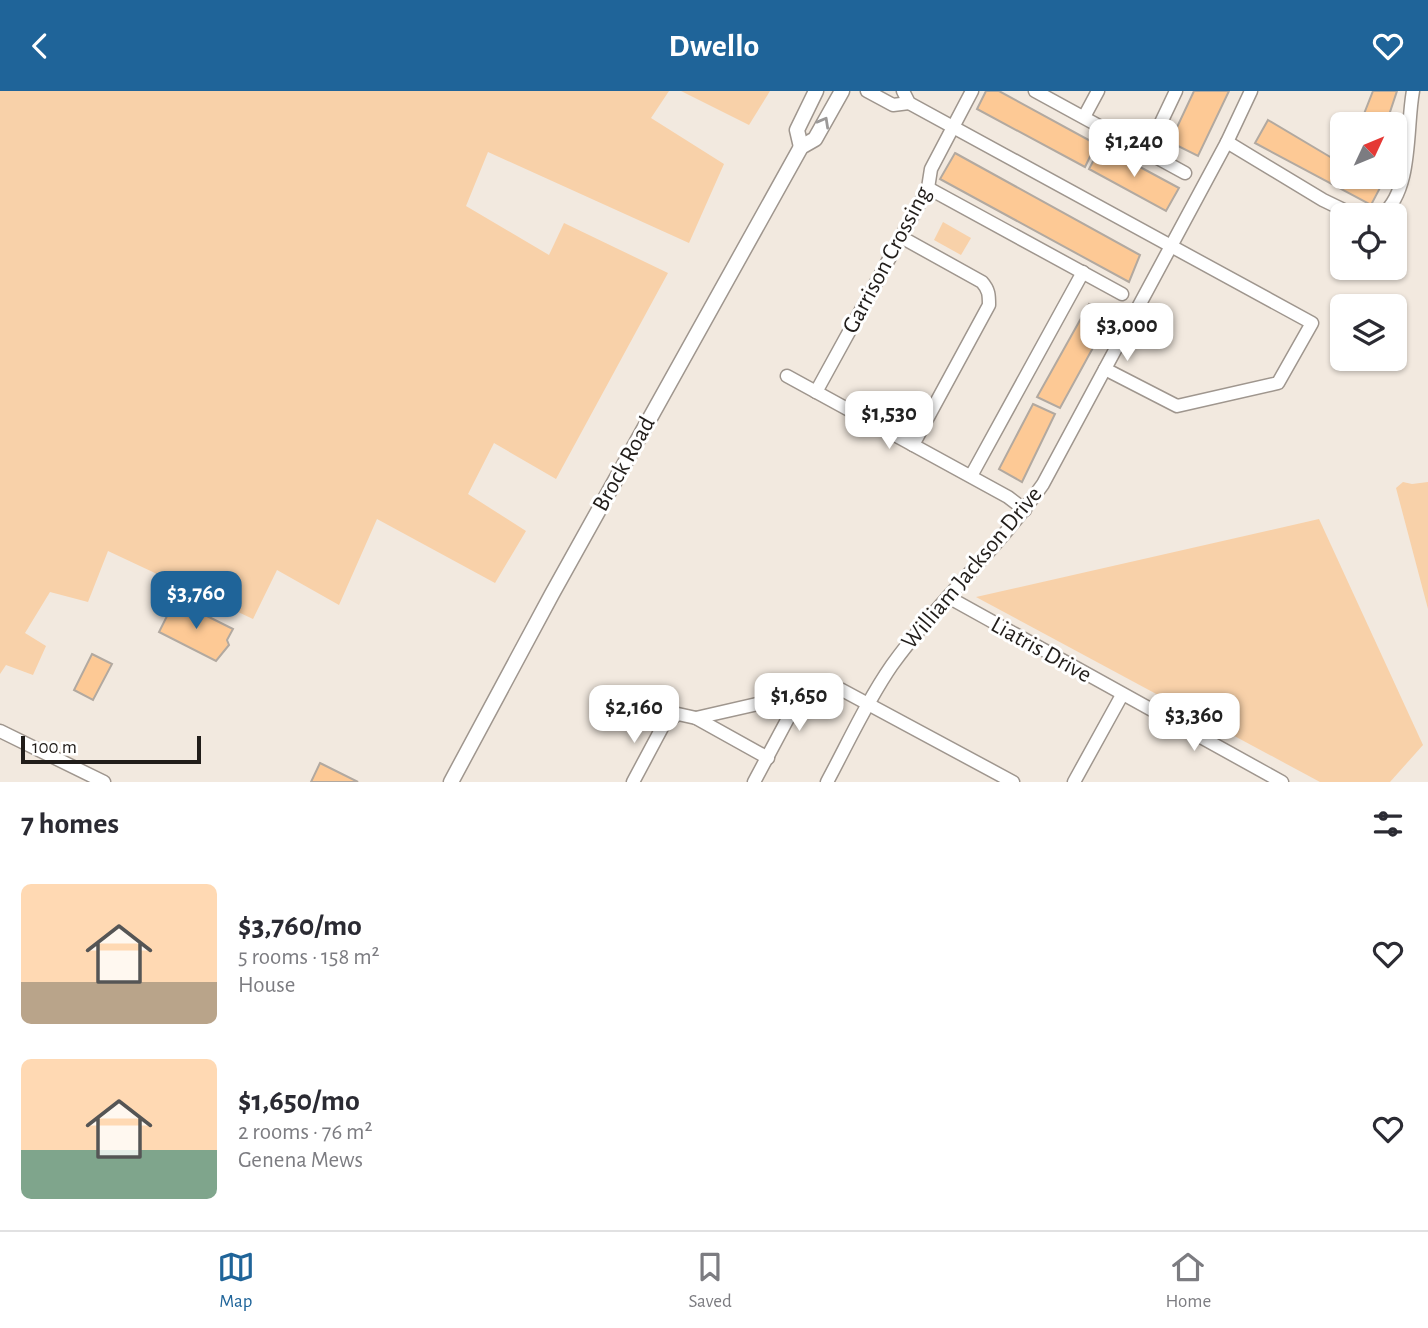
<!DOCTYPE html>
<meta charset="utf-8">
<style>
:root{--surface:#fff;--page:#f2f2f3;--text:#2b2b33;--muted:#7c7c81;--line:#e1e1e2;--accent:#1f6499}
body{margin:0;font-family:"Alegreya Sans",sans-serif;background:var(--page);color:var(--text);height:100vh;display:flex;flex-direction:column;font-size:26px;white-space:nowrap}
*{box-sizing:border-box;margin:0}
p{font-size:23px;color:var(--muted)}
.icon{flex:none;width:38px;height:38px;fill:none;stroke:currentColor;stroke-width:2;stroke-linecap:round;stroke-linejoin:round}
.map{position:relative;height:691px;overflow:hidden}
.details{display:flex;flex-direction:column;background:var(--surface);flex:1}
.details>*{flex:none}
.needle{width:46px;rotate:46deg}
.tools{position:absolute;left:1330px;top:21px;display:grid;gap:14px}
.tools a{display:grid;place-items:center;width:77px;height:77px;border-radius:10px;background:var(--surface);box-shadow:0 2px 5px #0004;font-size:35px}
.scale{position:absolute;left:21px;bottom:18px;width:180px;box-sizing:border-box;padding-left:7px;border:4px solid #211d1a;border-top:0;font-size:19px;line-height:24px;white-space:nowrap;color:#211d1a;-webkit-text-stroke:5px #fff;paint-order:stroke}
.price{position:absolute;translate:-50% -60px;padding:0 16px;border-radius:14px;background:#fff;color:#222;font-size:23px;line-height:46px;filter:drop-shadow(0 2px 4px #0008)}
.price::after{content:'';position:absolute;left:50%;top:42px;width:21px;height:16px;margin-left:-10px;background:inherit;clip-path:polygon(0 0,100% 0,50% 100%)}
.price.current{background:var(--accent);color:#fff}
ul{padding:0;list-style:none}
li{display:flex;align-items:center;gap:21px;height:175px;padding:0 21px}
li span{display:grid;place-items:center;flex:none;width:196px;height:140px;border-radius:10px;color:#555}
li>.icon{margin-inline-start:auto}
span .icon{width:84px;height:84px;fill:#fffc;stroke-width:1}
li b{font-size:30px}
h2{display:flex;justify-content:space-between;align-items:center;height:84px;padding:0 21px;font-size:30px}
header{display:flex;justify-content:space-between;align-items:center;height:91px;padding:0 21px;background:var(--accent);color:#fff;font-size:32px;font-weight:700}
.dock{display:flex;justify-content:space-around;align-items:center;height:98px;border-top:2px solid var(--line);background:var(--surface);font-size:19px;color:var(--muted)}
.dock a{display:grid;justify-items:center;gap:4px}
.dock .current{color:var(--accent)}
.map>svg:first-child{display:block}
.green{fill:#f8d1a9}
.building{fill:#fdc995;stroke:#b2a9a0;stroke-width:2}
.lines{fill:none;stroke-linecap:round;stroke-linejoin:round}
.minor-casing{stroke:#9f968e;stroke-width:15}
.major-casing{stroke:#9f968e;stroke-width:17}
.minor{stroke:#fff;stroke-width:12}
.major{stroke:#fff;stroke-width:14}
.oneway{stroke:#9b9998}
.labels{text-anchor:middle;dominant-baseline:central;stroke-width:6;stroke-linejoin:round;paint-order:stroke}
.street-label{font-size:24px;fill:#211d1a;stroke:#fff}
</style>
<header><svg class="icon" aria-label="back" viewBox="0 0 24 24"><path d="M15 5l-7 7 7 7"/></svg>Dwello<svg class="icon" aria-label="heart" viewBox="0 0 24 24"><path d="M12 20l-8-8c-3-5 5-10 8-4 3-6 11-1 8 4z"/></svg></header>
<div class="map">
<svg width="1428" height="691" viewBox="0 0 1428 691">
<rect width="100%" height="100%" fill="#f2e9df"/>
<!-- green -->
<g class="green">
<path d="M0,0h669l-18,27 73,46 -35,79 -201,-91 -22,54 83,49 15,-32 104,50 -112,206 -62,-36 -26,51 58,37 -31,52 -118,-64 -38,86 -62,-35 -24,49 -145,-68 -20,51 -38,-10 -25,41 21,13 -13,29 -27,-10 -6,9z"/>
<path d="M681,0h89l-21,34z"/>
<path d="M943,131l28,16 -10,17 -27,-15z"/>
<path d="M1403,391l9,2 16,-2v127l-32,-121z"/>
<path d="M1319,428l104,226 -33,37h-70l-344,-185z"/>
</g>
<!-- building -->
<g class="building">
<path d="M986,0h13l97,53 -11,23 -108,-58z"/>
<path d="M1194,0h35l-31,65 -28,-14z"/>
<path d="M1373,0h24l-11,33h-26z"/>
<path d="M1268,29l74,44v13h23l16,9 -10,19 -116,-62z"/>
<path d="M1101,55l78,42 -13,23 -77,-42z"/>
<path d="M955,62l185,102 -11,27 -189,-103z"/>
<path d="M1089,213l23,9 -52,95 -23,-11z"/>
<path d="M1033,313l22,10 -33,68 -23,-13z"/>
<path d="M175,509l58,29 -6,11 2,5 -13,16 -57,-29z"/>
<path d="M92,563l20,10 -19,36 -19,-10z"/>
<path d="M320,672l38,19h-47z"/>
</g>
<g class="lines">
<!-- minor casing -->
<g class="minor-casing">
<g id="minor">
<path d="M867,0l26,14 16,-2"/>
<path d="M903,0l6,12 403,220 -34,60 -101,23 -72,-37"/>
<path d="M1035,0l150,82"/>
<path d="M1084,26l14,-26"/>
<path d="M1227,51l96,58 31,15"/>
<path d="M1147,61l29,-61"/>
<path d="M928,97l194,106"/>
<path d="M1382,124c31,-26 24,-87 31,-124"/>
<path d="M901,146l81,45c7,8 7,13 7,23l-76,140"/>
<path d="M787,285l221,121 17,13"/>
<path d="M816,301l112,-204 3,-19 41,-78"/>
<path d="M971,385l112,-204"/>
<path d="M948,506l334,185"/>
<path d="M696,627l136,-31 10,3 171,92"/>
<path d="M0,640l104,51"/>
<path d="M633,691l31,-58 14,-10 18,4 72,40"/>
<path d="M754,691l47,-88"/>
<path d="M827,691c21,-39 40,-81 65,-117 46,-64 106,-116 151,-181l184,-342 24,-51"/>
<path d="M1074,691l48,-87"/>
</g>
</g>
<!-- major casing -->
<g class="major-casing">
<g id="major">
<path d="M801,56l-4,-17 19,-39"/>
<path d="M451,691l101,-188 249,-447 14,-8 27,-48"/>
</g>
</g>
<!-- minor -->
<use href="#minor" class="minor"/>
<!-- major -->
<use href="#major" class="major"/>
</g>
<!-- one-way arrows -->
<defs><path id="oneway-chevron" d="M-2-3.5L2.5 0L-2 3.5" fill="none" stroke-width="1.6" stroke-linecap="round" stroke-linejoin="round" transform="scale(1.75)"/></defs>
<use class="oneway" href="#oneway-chevron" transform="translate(824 31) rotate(-61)"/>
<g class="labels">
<!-- street labels -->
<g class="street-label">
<text transform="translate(887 169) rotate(-62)">Garrison Crossing</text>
<text transform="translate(624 373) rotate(-61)">Brock Road</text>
<text transform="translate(972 477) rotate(-50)">William Jackson Drive</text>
<text transform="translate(1041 559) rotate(29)">Liatris Drive</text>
</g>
</g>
</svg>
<div class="tools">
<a><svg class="needle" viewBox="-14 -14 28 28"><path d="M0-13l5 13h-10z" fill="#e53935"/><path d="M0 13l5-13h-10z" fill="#7c7c81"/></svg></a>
<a><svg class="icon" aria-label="locate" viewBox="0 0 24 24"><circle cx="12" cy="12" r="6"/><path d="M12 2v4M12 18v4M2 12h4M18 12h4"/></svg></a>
<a><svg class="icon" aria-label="layers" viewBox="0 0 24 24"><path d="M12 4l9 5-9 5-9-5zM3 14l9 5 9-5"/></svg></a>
</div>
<div class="scale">100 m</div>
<b class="price" style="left:1134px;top:88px">$1,240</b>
<b class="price" style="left:1127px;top:272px">$3,000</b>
<b class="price" style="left:889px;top:360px">$1,530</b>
<b class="price current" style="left:196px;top:540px">$3,760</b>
<b class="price" style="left:799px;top:642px">$1,650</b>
<b class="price" style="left:634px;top:654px">$2,160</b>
<b class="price" style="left:1194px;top:662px">$3,360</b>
</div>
<section class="details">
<h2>7 homes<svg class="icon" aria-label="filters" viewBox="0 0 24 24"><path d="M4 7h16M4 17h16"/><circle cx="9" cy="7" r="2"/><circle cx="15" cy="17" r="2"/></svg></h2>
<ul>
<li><span style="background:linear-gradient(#ffd9b3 70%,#b9a48a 0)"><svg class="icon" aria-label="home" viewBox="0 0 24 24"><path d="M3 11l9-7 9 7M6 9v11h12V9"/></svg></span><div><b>$3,760/mo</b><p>5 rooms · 158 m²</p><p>House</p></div><svg class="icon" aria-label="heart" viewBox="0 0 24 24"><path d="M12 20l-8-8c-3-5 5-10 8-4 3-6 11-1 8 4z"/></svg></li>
<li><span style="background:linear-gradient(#ffd9b3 65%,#7fa58c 0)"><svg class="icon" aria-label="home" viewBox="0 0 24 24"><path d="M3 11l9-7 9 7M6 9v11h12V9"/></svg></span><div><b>$1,650/mo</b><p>2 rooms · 76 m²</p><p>Genena Mews</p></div><svg class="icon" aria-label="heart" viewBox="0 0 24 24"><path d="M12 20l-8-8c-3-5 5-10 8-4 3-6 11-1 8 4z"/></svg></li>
</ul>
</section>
<nav class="dock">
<a class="current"><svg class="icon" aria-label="map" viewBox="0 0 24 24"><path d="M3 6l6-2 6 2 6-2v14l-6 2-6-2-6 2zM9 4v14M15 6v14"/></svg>Map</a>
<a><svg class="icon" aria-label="saved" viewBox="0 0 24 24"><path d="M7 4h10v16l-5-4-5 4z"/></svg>Saved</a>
<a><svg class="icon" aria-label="home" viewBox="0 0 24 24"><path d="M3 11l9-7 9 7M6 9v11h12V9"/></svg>Home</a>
</nav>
